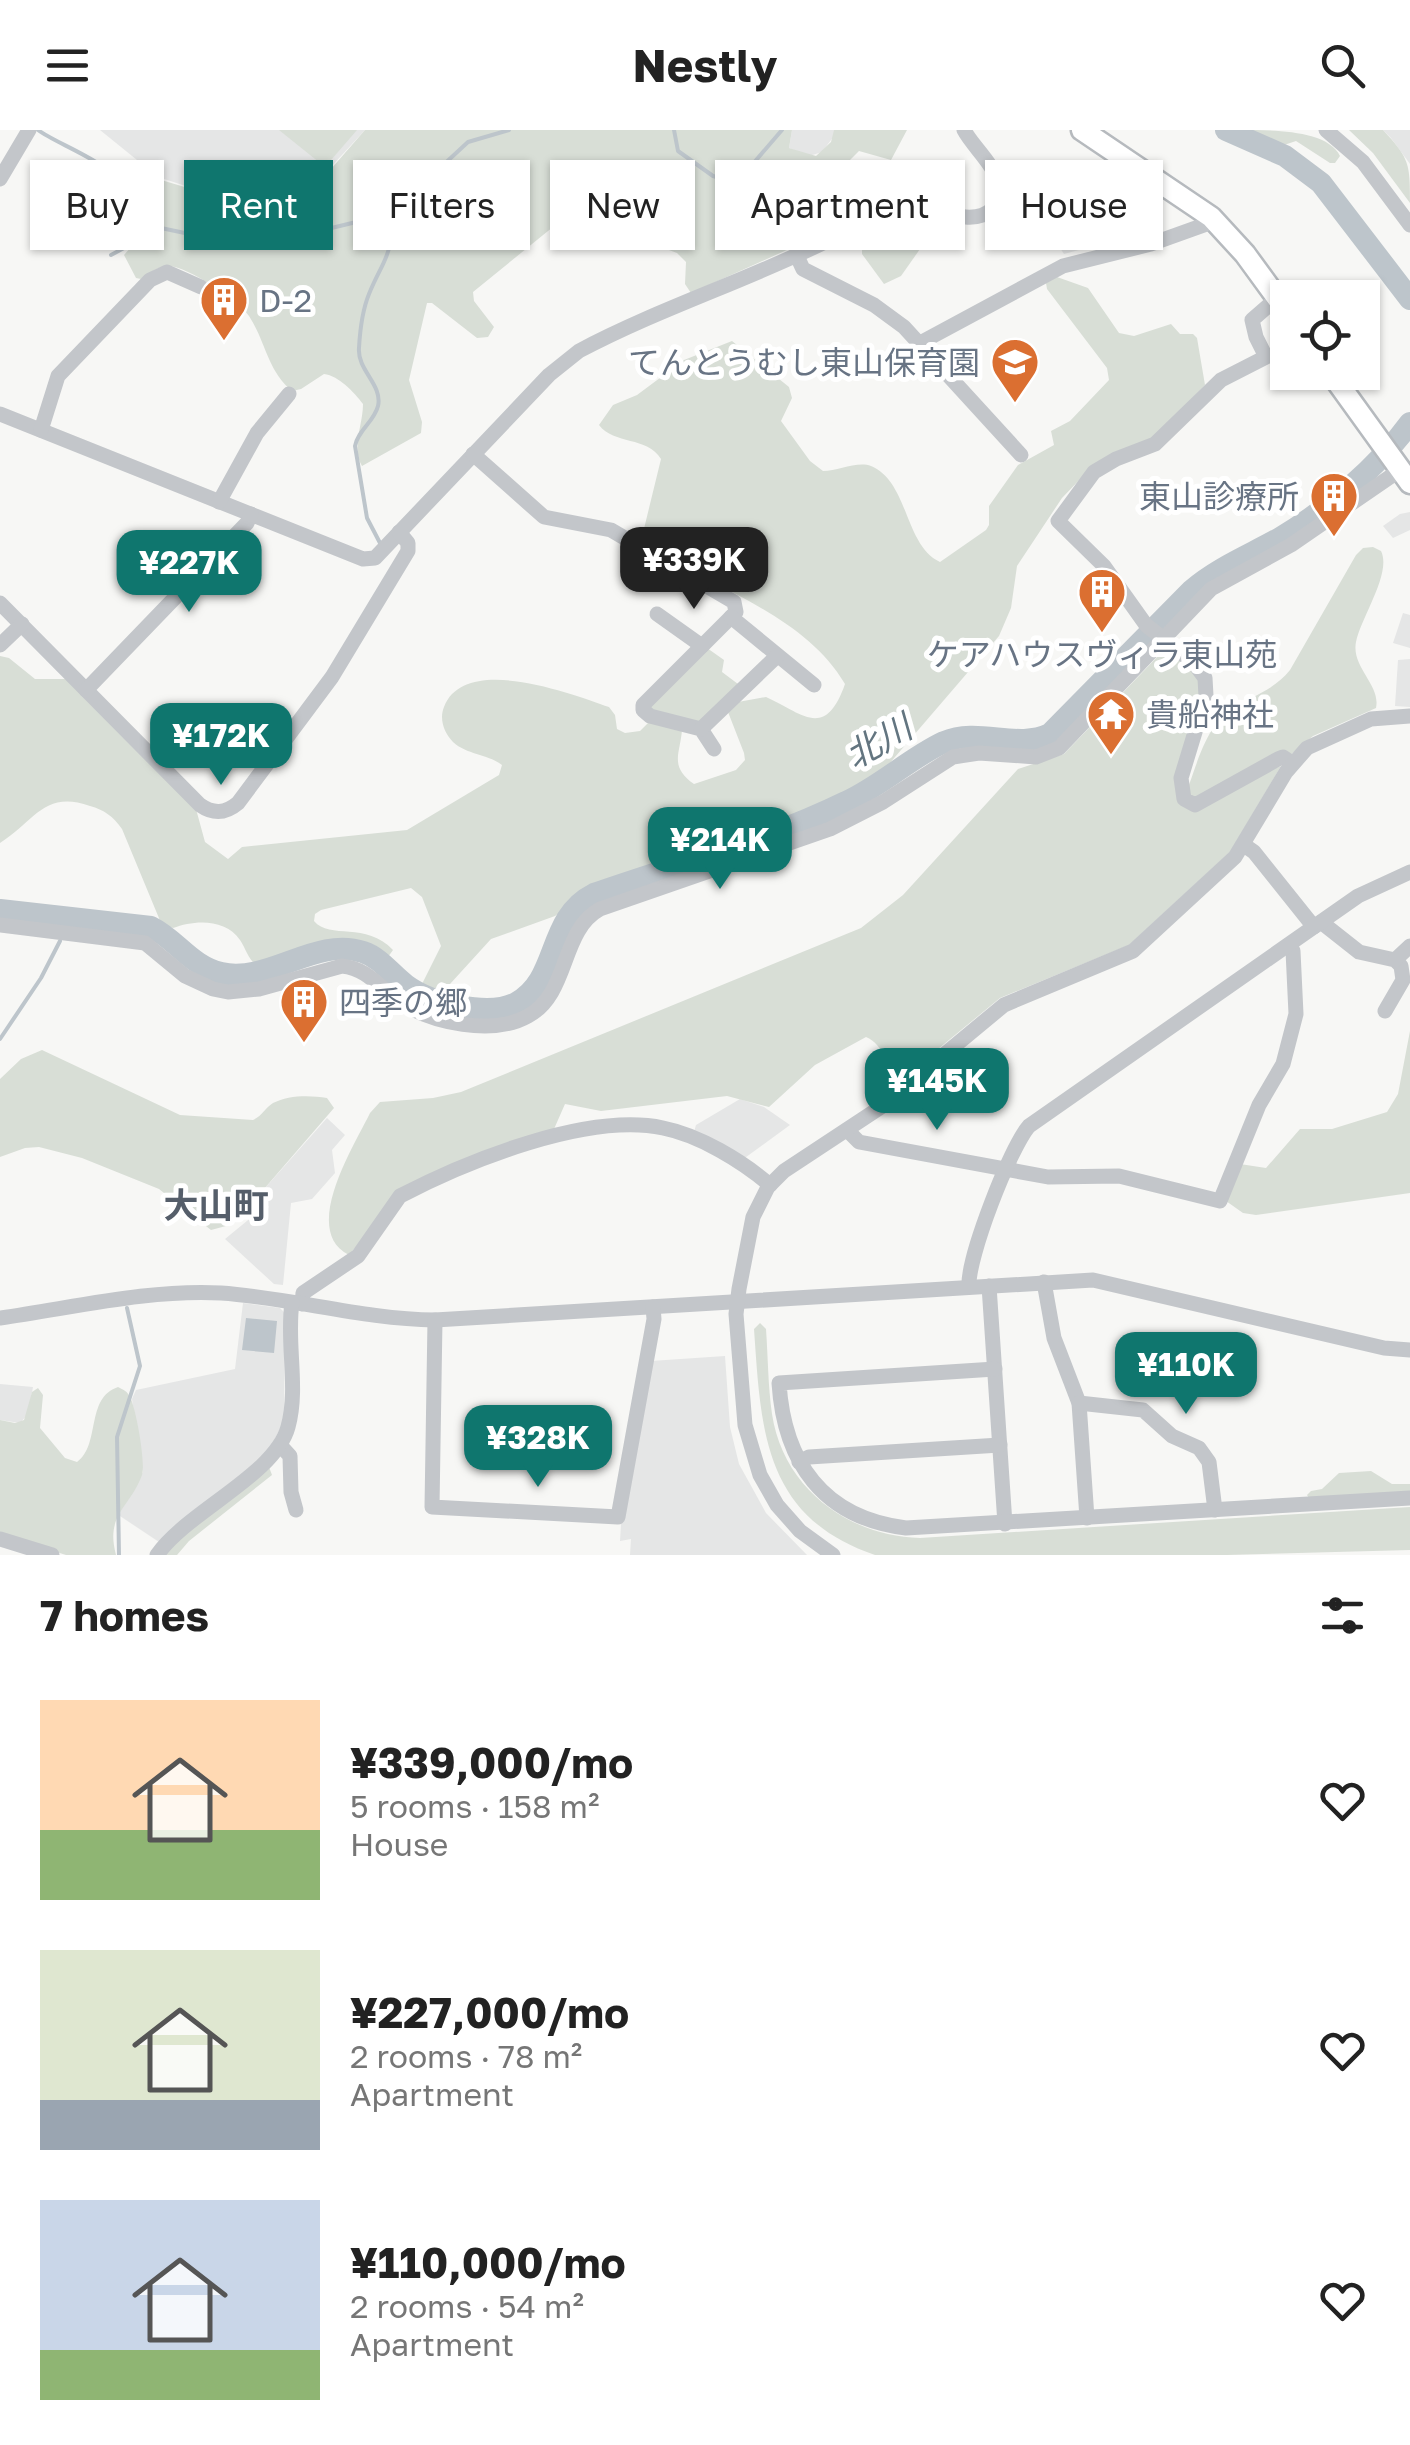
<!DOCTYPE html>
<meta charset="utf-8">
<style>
:root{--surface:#fff;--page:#f2f2f2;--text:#222;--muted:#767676;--accent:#0f766e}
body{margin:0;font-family:"Golos Text","Noto Sans JP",sans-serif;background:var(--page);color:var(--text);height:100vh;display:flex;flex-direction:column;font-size:38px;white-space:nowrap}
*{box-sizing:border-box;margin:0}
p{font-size:32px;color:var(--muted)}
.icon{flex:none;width:55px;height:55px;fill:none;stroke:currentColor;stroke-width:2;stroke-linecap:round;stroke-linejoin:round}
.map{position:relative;height:1425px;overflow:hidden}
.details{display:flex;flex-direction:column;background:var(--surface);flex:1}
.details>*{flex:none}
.banner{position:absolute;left:30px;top:30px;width:1350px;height:90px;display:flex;gap:20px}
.controls{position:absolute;left:1270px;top:150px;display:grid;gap:20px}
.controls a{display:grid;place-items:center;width:110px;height:110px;border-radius:0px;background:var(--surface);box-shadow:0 2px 8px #0004;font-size:50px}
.price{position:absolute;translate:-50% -85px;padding:0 22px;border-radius:20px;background:var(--accent);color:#fff;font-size:32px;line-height:65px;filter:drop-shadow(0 2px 5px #0008)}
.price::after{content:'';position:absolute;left:50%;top:60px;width:30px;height:22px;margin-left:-15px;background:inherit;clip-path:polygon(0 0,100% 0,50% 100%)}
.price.selected{background:#222;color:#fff}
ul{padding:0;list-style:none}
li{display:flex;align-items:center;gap:30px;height:250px;padding:0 40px}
li span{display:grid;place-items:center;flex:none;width:280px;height:200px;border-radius:0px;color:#555}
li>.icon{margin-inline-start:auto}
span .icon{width:120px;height:120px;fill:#fffc;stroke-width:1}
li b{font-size:42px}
h2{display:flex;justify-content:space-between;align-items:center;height:120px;padding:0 40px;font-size:42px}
.pill{padding:0 35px;border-radius:0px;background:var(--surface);box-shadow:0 2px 8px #0004;font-size:35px;line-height:90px}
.pill.selected{background:var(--accent);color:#fff}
header{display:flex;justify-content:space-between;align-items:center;height:130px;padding:0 40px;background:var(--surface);font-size:45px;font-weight:700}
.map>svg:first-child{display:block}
.built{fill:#e5e6e6}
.green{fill:#d8ded6}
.water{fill:#bdc5cb}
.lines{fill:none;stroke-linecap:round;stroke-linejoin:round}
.stream{stroke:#bdc5cb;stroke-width:4}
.river{stroke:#bdc5cb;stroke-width:22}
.major-casing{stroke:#b6babe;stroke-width:25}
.minor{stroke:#c3c6ca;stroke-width:15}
.major{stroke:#fff;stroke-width:20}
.labels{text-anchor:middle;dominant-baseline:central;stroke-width:10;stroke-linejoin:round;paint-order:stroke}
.poi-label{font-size:32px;fill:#687484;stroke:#fff;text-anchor:start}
.water-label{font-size:35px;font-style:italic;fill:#637580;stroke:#fff}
.neighbourhood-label{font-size:35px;font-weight:bold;fill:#555e6a;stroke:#fff}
</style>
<header><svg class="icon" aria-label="menu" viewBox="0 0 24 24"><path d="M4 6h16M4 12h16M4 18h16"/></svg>Nestly<svg class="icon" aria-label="search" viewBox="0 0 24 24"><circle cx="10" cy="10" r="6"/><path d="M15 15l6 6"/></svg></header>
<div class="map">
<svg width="1410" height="1425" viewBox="0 0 1410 1425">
<rect width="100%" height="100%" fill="#f7f7f5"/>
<!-- built -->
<g class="built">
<path d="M100,0h265l-47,51 -29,13 -63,5 -68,-22z"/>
<path d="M792,0h42v6l-12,16 -13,4 -20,-8z"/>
<path d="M1383,0h27v34l-19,-26z"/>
<path d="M1082,31l38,30 11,22 8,1 14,21 -52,13 -4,-13 -7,12 -26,7 -27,-41z"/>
<path d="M1410,382v18l-17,8 -10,-12 17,-12z"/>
<path d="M1403,483l7,2v33l-17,-5z"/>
<path d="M1410,529v48l-15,-1 3,-46z"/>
<path d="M740,969l24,8 26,18 -48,35 -48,-28 2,-7z"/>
<path d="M327,988l18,17 -13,15 3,23 -23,26 -21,4 -8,82 -9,-1 -49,-45 28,-23 16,-9 -11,-11z"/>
<path d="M243,1173l37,5 5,5 -1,108 -16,31 -109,90 -39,-26v-7l23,-37 -11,-73 4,-9 99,-21z"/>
<path d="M725,1226l5,71 9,37 27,49 41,42h-177l1,-16 -11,2 1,-17 30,-163z"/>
<path d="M0,1254l33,3 -5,27 -8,9 -20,-3z"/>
</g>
<!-- green -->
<g class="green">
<path d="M279,0h78l-32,37z"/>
<path d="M365,0h427l-3,18 27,8 15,-14 3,-12h73l-16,30 -32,-9 -29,29 -32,65 -107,48 -6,-9 1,-22 -9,-9 -102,-38 -11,3 -91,74 1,9 20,26 -6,10 -11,1 -45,-35h-5l-18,77 13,42 -1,11 -59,33c-11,-18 1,-41 1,-62 -9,-12 -24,-28 -39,-30l-23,15 -9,2c-25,-21 -26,-49 -43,-75 -11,-16 -61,-49 -80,-50 -12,0 -19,7 -28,13l-5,-1 -12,-23 14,-16c-10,-21 -24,-50 0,-66l83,25 10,-1 35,-16 23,13 35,-17z"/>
<path d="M1242,0c31,0 86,0 98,26l-5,7h-5l-34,-22 -15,5z"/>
<path d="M1349,0h34c27,29 27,34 27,73l-37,-50z"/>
<path d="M899,95l19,15 2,9 -19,27 -17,8 -22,-30v-8z"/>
<path d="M1057,147l31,11 31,45 15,3 37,-12 9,10h13l4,4 8,47 -53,55 -65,32 -25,26 -45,68 -6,42 -12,28 -116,135 -25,20 -63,28 -203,70 -37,27 -64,23 -51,56 -12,-3 -6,-8 19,-38 -19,-49 -11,-9 -90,22 -6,4 -1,7c16,19 52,0 79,29l-5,7 -22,-9 -28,-4 -81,22c-9,-7 -11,-17 -17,-26 -15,-22 -46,-20 -67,-12l-12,-5 -39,-94c-9,-13 -18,-19 -32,-23 -46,-16 -55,15 -90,37v-187l9,2 26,21h31l130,130 9,33 23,17 14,-12 165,-17 92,-55 3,-10c-14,-11 -35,-10 -49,-23 -9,-9 -14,-23 -9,-35 21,-54 128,-13 165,0l6,8 2,14 8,4 15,-2 10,-10 32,8c-1,23 -14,37 12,55l42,-14 9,-10 -1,-7 -16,-41 10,-10 28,-5c36,16 59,44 79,-13 -43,-73 -139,-97 -204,-143l20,-82c-14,-23 -47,-14 -62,-34l14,-20 24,-10 47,-35 48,-19 57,46 3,11 -11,23 29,40 13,10c15,0 34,-10 48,-5 38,16 33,79 69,96l46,-32 3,-5v-19l29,-41 36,-20 -3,-14 19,-10 39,-41 -2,-12 -60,-79 -1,-6z"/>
<path d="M1373,417l8,4c11,22 -20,66 -25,91 -5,25 25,43 20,66l-63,28 -24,20 -89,43 -14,-6c11,-28 19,-66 45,-83 22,-15 42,-19 59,-40l66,-115 7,-7z"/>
<path d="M707,518l17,12 -2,12 16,12 -37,39 -50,-11 -4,-5z"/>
<path d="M1169,521l33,28 -14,69 -1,59 94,-41 -51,86 -101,93 -129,53 -96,79c-18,-8 -20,-33 -38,-40l-51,28 -46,42 -42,-11 -126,15 -36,-7 -11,25 -147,58 -58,68c-49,-24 5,-109 21,-142l10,-11 53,-4 28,-6 400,-164 42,-33 115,-126 46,-15 95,-99z"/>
<path d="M1410,901v162l-154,22 -13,-2 -17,-12 14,-37 26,4 34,-39h32l55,-17 11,-18z"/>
<path d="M42,920l138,65 73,5c9,-4 12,-12 20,-17 15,-8 37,-8 54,-5l7,10 -76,88 -32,30 -15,4 -52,-41 -77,-31 -43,-11 -14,1 -25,9v-78l21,-20z"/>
<path d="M760,1193l6,6c2,28 2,57 6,85 11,74 76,122 148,124l490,-31v43l-183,5h-352c-112,-38 -114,-126 -121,-226z"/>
<path d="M118,1257c7,4 8,3 12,10 6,11 16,67 12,78 -12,33 -37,39 -26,80h-50l-66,-21v-114l15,3 9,-3 8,-28 6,-4 5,7 -3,33 25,30 12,4c24,-17 8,-64 41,-75z"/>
<path d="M269,1337l3,8 -83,66 -12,14h-14l6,-8z"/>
<path d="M1371,1341l21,13h18v9l-101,5 -2,-3 4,-4 11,-2 17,-16z"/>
</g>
<!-- water -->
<path class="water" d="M246,1188l31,3 -3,32 -32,-3z"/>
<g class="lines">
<!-- stream -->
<g class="stream">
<path d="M38,0c18,14 75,33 80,55 2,7 -2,17 -4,24l17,32"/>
<path d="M674,0l4,21 35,25 17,5 15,-8 37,-43"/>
<path d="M111,125l50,-27 57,12h64l99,-24 19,-11 68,-63 41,-12"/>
<path d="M380,413l-13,-25 -12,-72c3,-16 19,-24 23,-40 5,-21 -21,-36 -19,-58 1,-18 3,-37 10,-54 14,-35 27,-40 19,-81"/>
<path d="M70,791l2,-4"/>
<path d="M0,909l41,-61 19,-37"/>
<path d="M119,1425l-2,-118 23,-71 -13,-58"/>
</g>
<!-- river -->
<g class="river">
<path d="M1226,0l59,26 36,27 89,116"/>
<path d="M0,780l151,17c26,13 40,39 70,46 48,11 95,-37 142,-21 18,6 28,22 43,33 24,18 82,32 110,18 44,-23 30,-85 78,-109 83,-29 172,-53 252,-92 35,-16 64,-44 98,-60 35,-15 73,8 106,-8l142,-144c27,-23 58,-35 88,-52 47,-28 98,-71 130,-115"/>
</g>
<!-- major casing -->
<g class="major-casing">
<g id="major">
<path d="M1082,0l129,87 34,37 43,59"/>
<path d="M1330,242l80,111"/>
</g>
</g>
<!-- minor -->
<g class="minor">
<path d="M1326,0l37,32 47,63"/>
<path d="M0,49l29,-49"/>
<path d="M796,124l7,15 71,36 30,22 117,128"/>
<path d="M1277,168l-25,22 4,17 10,20 -45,23 -66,64 -39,15 -22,13 -36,49 46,45 42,59 48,38 11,15 1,18 -25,82 3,21 11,6 83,-46 5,-2 9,6"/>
<path d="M920,213l143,-77 88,-22 53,-19 7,-8"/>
<path d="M0,284l363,145 12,-1 174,-183 30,-24c81,-43 170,-71 252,-112 20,-10 37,-31 58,-36 30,-7 79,30 103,6 26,-26 -17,-57 -28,-79"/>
<path d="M41,300l17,-54 92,-96 17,-8 34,15"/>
<path d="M473,324l71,63 67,13 123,72 2,10 -93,93v5l7,6 51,13 13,20"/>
<path d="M219,372l38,-69 32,-39"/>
<path d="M0,473l200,202c13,9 25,9 38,-2l94,-126 76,-126v-8l-9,-11"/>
<path d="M657,484l45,32"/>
<path d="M731,487l83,68"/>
<path d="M0,515l22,-21"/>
<path d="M86,560l161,-167 4,-9"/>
<path d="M701,599l76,-73"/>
<path d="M1244,715l10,7 60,75"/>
<path d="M1321,792l38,30 36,8 6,6 2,14 -18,31"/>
<path d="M0,795l145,18 40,33 28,13 15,3 31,-3 83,-23c27,3 37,22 58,36 32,21 93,34 128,14 42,-23 32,-85 72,-107l230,-80 53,-27 70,-45 26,-4 57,4 23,-9 152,-159 80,-44 109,-75"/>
<path d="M1395,830l15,-14"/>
<path d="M847,1000l12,12 189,35 71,-1 101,25 39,-96 24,-41 13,-50 -3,-63 -4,-6"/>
<path d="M1044,1152l10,56 25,65 8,115"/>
<path d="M989,1156l16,238"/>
<path d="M969,1157c-2,-29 41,-139 60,-161l329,-230 52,-24"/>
<path d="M302,1174l1,-11 55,-37 42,-60c67,-35 188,-84 263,-68 36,7 79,33 107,57"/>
<path d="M0,1188c72,-10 149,-29 221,-25 72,5 142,26 214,27l658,-40 291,68 26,2"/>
<path d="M435,1190l-3,187 186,10 36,-198 -1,-12"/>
<path d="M995,1239l-216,14c5,79 44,135 127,145l504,-30"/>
<path d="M1079,1273l64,7 29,26 27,12 10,14 6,48"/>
<path d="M280,1315l10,11 1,36 5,18"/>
<path d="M799,1332l10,-5 191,-12"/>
<path d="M0,1409l52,16"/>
<path d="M157,1425c31,-44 118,-80 131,-128 11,-40 -2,-84 4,-124"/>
<path d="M833,1425l-33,-24 -23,-26 -17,-30 -15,-50 -9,-111 3,-25 14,-72 15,-30 16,-16 97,-64 123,-102 129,-54 102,-94 51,-85 21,-24 64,-29 39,-3"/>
</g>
<!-- major -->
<use href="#major" class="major"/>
</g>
<!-- icons -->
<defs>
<g id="building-pin" transform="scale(2.5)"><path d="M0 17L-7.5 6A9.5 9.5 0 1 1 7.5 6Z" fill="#db6f31" stroke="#fff"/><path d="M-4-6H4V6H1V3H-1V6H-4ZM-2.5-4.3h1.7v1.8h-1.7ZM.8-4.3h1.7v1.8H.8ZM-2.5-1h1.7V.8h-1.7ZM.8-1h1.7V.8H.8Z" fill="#fff"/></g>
<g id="school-pin" transform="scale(2.5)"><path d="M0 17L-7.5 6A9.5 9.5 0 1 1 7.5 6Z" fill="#db6f31" stroke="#fff"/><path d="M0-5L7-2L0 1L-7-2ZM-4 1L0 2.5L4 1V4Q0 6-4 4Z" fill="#fff"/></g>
<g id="temple-pin" transform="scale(2.5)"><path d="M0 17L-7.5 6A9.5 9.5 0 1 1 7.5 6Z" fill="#db6f31" stroke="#fff"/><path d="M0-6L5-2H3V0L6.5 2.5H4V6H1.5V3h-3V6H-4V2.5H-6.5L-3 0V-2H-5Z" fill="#fff"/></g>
</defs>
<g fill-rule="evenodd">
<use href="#building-pin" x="224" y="170"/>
<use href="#school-pin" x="1015" y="232"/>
<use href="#building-pin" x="1334" y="366"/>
<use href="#building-pin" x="1102" y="462"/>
<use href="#temple-pin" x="1111" y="584"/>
<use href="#building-pin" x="304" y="872"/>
</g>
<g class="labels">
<!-- poi labels -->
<g class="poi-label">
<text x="259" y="170">D-2</text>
<text x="980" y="232" text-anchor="end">てんとうむし東山保育園</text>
<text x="1299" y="366" text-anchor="end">東山診療所</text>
<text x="1102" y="524" text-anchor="middle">ケアハウスヴィラ東山苑</text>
<text x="1146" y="584">貴船神社</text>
<text x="339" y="872">四季の郷</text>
</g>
<!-- water labels -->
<g class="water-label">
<text transform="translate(878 611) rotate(-30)">北川</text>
</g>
<!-- neighbourhood labels -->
<g class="neighbourhood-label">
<text x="216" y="1075">大山町</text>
</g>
</g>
</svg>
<div class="controls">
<a><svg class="icon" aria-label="locate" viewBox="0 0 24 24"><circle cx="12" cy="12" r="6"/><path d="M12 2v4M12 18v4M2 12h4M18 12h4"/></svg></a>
</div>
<b class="price selected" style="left:694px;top:482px">¥339K</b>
<b class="price" style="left:189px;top:485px">¥227K</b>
<b class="price" style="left:221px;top:658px">¥172K</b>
<b class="price" style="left:720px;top:762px">¥214K</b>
<b class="price" style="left:937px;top:1003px">¥145K</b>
<b class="price" style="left:1186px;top:1287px">¥110K</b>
<b class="price" style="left:538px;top:1360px">¥328K</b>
<div class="banner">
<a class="pill">Buy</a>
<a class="pill selected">Rent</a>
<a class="pill">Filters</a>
<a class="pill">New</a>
<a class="pill">Apartment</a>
<a class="pill">House</a>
</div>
</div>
<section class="details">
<h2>7 homes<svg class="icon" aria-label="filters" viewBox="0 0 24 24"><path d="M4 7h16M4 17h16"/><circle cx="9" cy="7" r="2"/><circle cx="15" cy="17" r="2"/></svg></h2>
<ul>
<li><span style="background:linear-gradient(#ffd9b3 65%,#8fb573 0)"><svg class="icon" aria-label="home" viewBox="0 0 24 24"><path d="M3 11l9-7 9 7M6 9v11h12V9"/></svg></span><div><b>¥339,000/mo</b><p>5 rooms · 158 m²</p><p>House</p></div><svg class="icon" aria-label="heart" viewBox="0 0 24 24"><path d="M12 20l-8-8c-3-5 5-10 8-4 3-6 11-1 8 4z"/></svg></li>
<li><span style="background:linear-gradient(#dfe7d0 75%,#9aa5b1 0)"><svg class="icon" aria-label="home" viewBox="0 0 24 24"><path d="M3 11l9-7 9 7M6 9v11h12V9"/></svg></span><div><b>¥227,000/mo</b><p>2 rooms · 78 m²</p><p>Apartment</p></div><svg class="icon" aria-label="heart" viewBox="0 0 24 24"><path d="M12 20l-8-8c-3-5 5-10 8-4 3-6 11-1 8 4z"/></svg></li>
<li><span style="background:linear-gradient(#c9d6e8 75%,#8fb573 0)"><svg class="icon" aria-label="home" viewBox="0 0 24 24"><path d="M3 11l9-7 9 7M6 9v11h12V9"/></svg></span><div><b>¥110,000/mo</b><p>2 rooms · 54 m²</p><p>Apartment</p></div><svg class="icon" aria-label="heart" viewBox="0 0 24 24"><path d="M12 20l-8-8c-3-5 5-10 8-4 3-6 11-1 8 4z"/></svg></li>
</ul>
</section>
